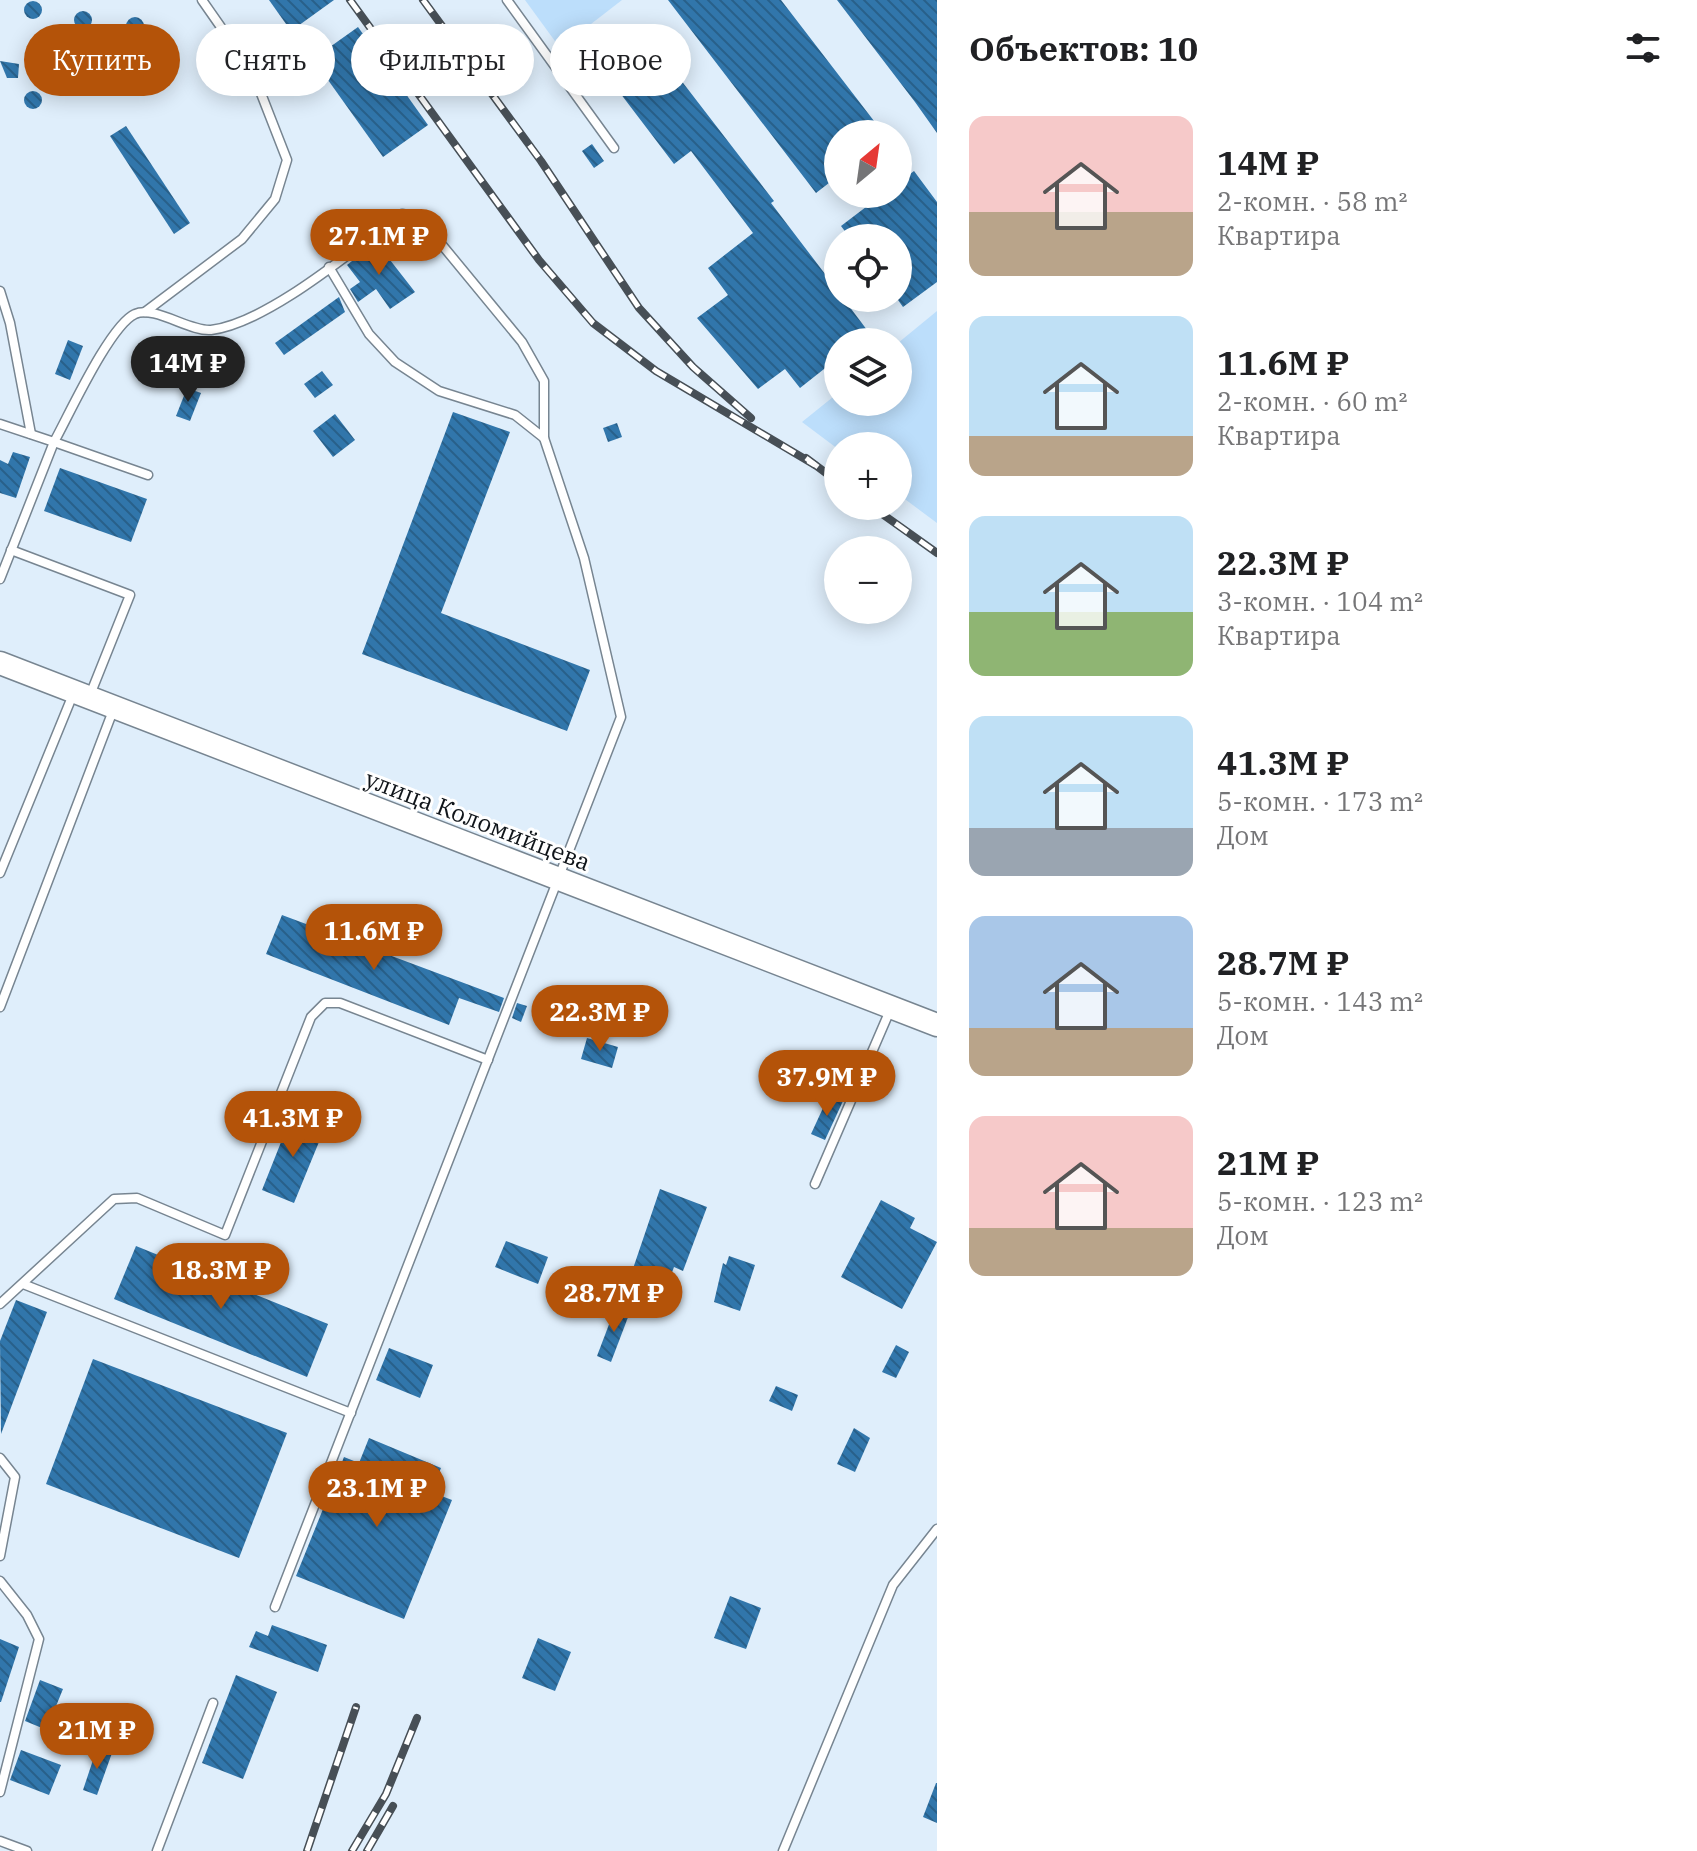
<!DOCTYPE html>
<html lang="ru">
<meta charset="utf-8">
<style>
:root{--surface:#fff;--page:#f2f2f2;--text:#202124;--muted:#757577;--accent:#b45309}
body{margin:0;font-family:"IBM Plex Serif",serif;background:var(--page);color:var(--text);height:100vh;display:flex;flex-direction:column;font-size:30px;white-space:nowrap}
*{box-sizing:border-box;margin:0}
p{font-size:26px;color:var(--muted)}
.icon{flex:none;width:44px;height:44px;fill:none;stroke:currentColor;stroke-width:2;stroke-linecap:round;stroke-linejoin:round}
.map{position:relative;flex:1;overflow:hidden}
.drawer{display:flex;flex-direction:column;background:var(--surface);width:760px}
.drawer>*{flex:none}
.hud{position:absolute;left:24px;top:24px;width:760px;height:72px;display:flex;gap:16px}
.needle{width:52px;rotate:29deg}
.controls{position:absolute;left:824px;top:120px;display:grid;gap:16px}
.controls a{display:grid;place-items:center;width:88px;height:88px;border-radius:50%;background:var(--surface);box-shadow:0 4px 20px #0003;font-size:40px}
.price{position:absolute;translate:-50% -68px;padding:0 18px;border-radius:28px;background:var(--accent);color:#fff;font-size:26px;line-height:52px;filter:drop-shadow(0 2px 4px #0008)}
.price::after{content:'';position:absolute;left:50%;top:48px;width:24px;height:18px;margin-left:-12px;background:inherit;clip-path:polygon(0 0,100% 0,50% 100%)}
.price.on{background:#222;color:#fff}
ul{padding:0;list-style:none}
li{display:flex;align-items:center;gap:24px;height:200px;padding:0 32px}
li span{display:grid;place-items:center;flex:none;width:224px;height:160px;border-radius:16px;color:#555}
li>.icon{margin-inline-start:auto}
span .icon{width:96px;height:96px;fill:#fffc;stroke-width:1}
li b{font-size:34px}
h2{display:flex;justify-content:space-between;align-items:center;height:96px;padding:0 32px;font-size:34px}
.pill{padding:0 28px;border-radius:36px;background:var(--surface);box-shadow:0 4px 20px #0003;font-size:28px;line-height:72px}
.pill.on{background:var(--accent);color:#fff}
main{display:flex;flex:1;min-height:0}
.map>svg:first-child{display:block}
.green{fill:#bcdefb}
.building{fill:url(#building-back-hatch)}
.lines{fill:none;stroke-linecap:round;stroke-linejoin:round}
.lane-casing{stroke:#778591;stroke-width:11}
.secondary-casing{stroke:#778591;stroke-width:25}
.lane{stroke:#fff;stroke-width:8}
.secondary{stroke:#fff;stroke-width:22}
.rail-casing{stroke:#474f56;stroke-width:8}
.rail{stroke:#fff;stroke-width:5;stroke-dasharray:15;stroke-linecap:butt}
.labels{text-anchor:middle;dominant-baseline:central;stroke-width:6;stroke-linejoin:round;paint-order:stroke}
.street-label{font-size:24px;fill:#0f1419;stroke:#fff}
</style>
<main>
<div class="map">
<svg width="937" height="1851" viewBox="0 0 937 1851">
<defs>
<pattern id="building-back-hatch" width="6" height="6" patternUnits="userSpaceOnUse" patternTransform="scale(2)"><rect width="6" height="6" fill="#3176ab"/><path d="M-1 5l2 2M0 0l6 6M5-1l2 2" fill="none" stroke="#28608a"/></pattern>
</defs>
<rect width="100%" height="100%" fill="#dfeefb"/>
<!-- green -->
<g class="green">
<path d="M525,0h97l-62,48z"/>
<path d="M937,311v212l-39,-29v-48h-60v3l-36,-27 36,-29v9h60v-59z"/>
</g>
<!-- building -->
<g class="building">
<path d="M269,0h65l-43,31z"/>
<path d="M668,0h113l103,134h-46v42l-22,17z"/>
<path d="M837,0h100v133l-22,-31z"/>
<circle cx="33" cy="10" r="9"/>
<circle cx="83" cy="20" r="9"/>
<circle cx="135" cy="26" r="9"/>
<path d="M358,27l70,98 -45,32 -70,-98z"/>
<circle cx="54" cy="41" r="9"/>
<circle cx="103" cy="51" r="9"/>
<path d="M660,53l114,148 -3,2 67,88v7h5l27,36 -11,8h-21v16l-38,30 -15,-19 -27,20 -61,-71 31,-23 -20,-27 45,-35 -62,-82 -17,13 -57,-75z"/>
<path d="M0,61l19,3 -1,14h-11z"/>
<circle cx="74" cy="71" r="9"/>
<circle cx="33" cy="100" r="9"/>
<path d="M126,126l64,97 -16,11 -64,-98z"/>
<path d="M592,144l12,17 -10,7 -12,-17z"/>
<path d="M914,171l23,31v80l-34,25 -5,-7v-62h-48l-9,-12 42,-32h15v-11z"/>
<path d="M376,242l39,50 -25,17 -14,-20 -18,13 -8,-13 10,-7 -13,-17z"/>
<path d="M339,297l6,15 -61,43 -9,-12z"/>
<path d="M68,340l15,6 -13,34 -15,-6z"/>
<path d="M322,371l11,14 -18,13 -11,-14z"/>
<path d="M187,388l14,5 -11,28 -14,-5z"/>
<path d="M453,412l57,20 -69,181 149,57 -23,61 -205,-77z"/>
<path d="M335,414l20,26 -22,17 -20,-26z"/>
<path d="M617,423l5,14 -14,5 -5,-14z"/>
<path d="M13,452l17,5 -14,41 -16,-5v-33l8,4z"/>
<path d="M60,468l87,31 -16,43 -87,-31z"/>
<path d="M282,915l222,83 -5,14 -40,-14 -10,27 -183,-71z"/>
<path d="M517,1003l10,3 -6,16 -9,-4z"/>
<path d="M587,1038l31,9 -6,21 -31,-9z"/>
<path d="M829,1095l14,6 -18,39 -14,-6z"/>
<path d="M293,1112l23,8 -5,13 10,4 -27,66 -32,-13z"/>
<path d="M660,1189l47,18 -24,64 -9,-4 -18,49 -35,-12z"/>
<path d="M881,1200l34,18 -5,10 27,14 -35,67 -61,-32z"/>
<path d="M506,1241l42,16 -10,27 -43,-17z"/>
<path d="M136,1246l192,78 -21,53 -193,-78z"/>
<path d="M729,1256l26,9 -15,46 -26,-9 9,-39 3,2z"/>
<path d="M16,1300l31,12 -46,122 -1,-93z"/>
<path d="M616,1306l14,6 -19,50 -14,-6z"/>
<path d="M896,1345l13,7 -13,26 -14,-6z"/>
<path d="M389,1348l44,17 -13,33 -44,-18z"/>
<path d="M93,1359l194,74 -48,125 -193,-74z"/>
<path d="M776,1386l22,9 -6,16 -23,-10z"/>
<path d="M854,1428l16,10 -15,34 -18,-8z"/>
<path d="M369,1438l72,30 -10,24 21,8 -48,119 -108,-43 48,-119 15,6z"/>
<path d="M730,1596l31,12 -15,41 -32,-11z"/>
<path d="M272,1625l55,20 -9,27 -69,-25 7,-16 12,5z"/>
<path d="M538,1638l33,14 -16,39 -33,-13z"/>
<path d="M0,1639l19,8 -18,55h-1z"/>
<path d="M236,1675l41,17 -34,87 -41,-16z"/>
<path d="M40,1680l23,9 -11,27 13,5 -6,14 -34,-14z"/>
<path d="M97,1748l15,5 -15,42 -14,-5z"/>
<path d="M21,1750l40,15 -12,30 -39,-15z"/>
<path d="M936,1783h1v40l-14,-6z"/>
</g>
<g class="lines">
<!-- lane casing -->
<g class="lane-casing">
<g id="lane">
<path d="M507,0l107,148"/>
<path d="M329,267l40,67 26,28 44,29 76,24 29,23"/>
<path d="M0,291l10,32 21,111"/>
<path d="M145,312l97,-73 33,-40 12,-39 -34,-87 -51,-73"/>
<path d="M0,424l54,18 -54,137"/>
<path d="M148,475l-94,-33c15,-27 56,-117 81,-128 19,-9 55,18 76,16 57,-7 143,-81 191,-116l17,3 103,125 22,39v57l40,120 37,159 -346,890"/>
<path d="M11,550l119,45 -40,100"/>
<path d="M0,873l74,-181"/>
<path d="M0,1007l114,-299"/>
<path d="M815,1184l76,-176"/>
<path d="M23,1284l328,129"/>
<path d="M0,1304l114,-105 23,-1 88,37 86,-218 14,-14h15l148,57"/>
<path d="M0,1458l15,19 -15,79"/>
<path d="M0,1581l27,34 12,24 -39,153"/>
<path d="M0,1841l27,10"/>
<path d="M157,1851l56,-148"/>
<path d="M783,1851l110,-266 44,-56"/>
</g>
</g>
<!-- secondary casing -->
<g class="secondary-casing">
<path id="secondary" d="M0,663l937,362"/>
</g>
<!-- lane -->
<use href="#lane" class="lane"/>
<!-- secondary -->
<use href="#secondary" class="secondary"/>
<!-- rail casing -->
<g class="rail-casing">
<g id="rail">
<path d="M350,0l189,260 54,63 63,48 159,94"/>
<path d="M423,0l118,161 98,147 54,59 58,51"/>
<path d="M806,458l32,24"/>
<path d="M871,506l66,47"/>
<path d="M307,1851l49,-144"/>
<path d="M352,1851l34,-57 31,-76"/>
<path d="M367,1851l26,-45"/>
</g>
</g>
<!-- rail -->
<use href="#rail" class="rail"/>
</g>
<g class="labels">
<!-- street labels -->
<g class="street-label">
<text transform="translate(478 820) rotate(21)">улица Коломийцева</text>
</g>
</g>
</svg>
<div class="controls">
<a><svg class="needle" viewBox="-14 -14 28 28"><path d="M0-13l5 13h-10z" fill="#e53935"/><path d="M0 13l5-13h-10z" fill="#757577"/></svg></a>
<a><svg class="icon" aria-label="locate" viewBox="0 0 24 24"><circle cx="12" cy="12" r="6"/><path d="M12 2v4M12 18v4M2 12h4M18 12h4"/></svg></a>
<a><svg class="icon" aria-label="layers" viewBox="0 0 24 24"><path d="M12 4l9 5-9 5-9-5zM3 14l9 5 9-5"/></svg></a>
<a>+</a>
<a>−</a>
</div>
<b class="price" style="left:379px;top:277px">27.1M ₽</b>
<b class="price on" style="left:188px;top:404px">14M ₽</b>
<b class="price" style="left:374px;top:972px">11.6M ₽</b>
<b class="price" style="left:600px;top:1053px">22.3M ₽</b>
<b class="price" style="left:827px;top:1118px">37.9M ₽</b>
<b class="price" style="left:293px;top:1159px">41.3M ₽</b>
<b class="price" style="left:221px;top:1311px">18.3M ₽</b>
<b class="price" style="left:614px;top:1334px">28.7M ₽</b>
<b class="price" style="left:377px;top:1529px">23.1M ₽</b>
<b class="price" style="left:97px;top:1771px">21M ₽</b>
<div class="hud">
<a class="pill on">Купить</a>
<a class="pill">Снять</a>
<a class="pill">Фильтры</a>
<a class="pill">Новое</a>
</div>
</div>
<section class="drawer">
<h2>Объектов: 10<svg class="icon" aria-label="filters" viewBox="0 0 24 24"><path d="M4 7h16M4 17h16"/><circle cx="9" cy="7" r="2"/><circle cx="15" cy="17" r="2"/></svg></h2>
<ul>
<li><span style="background:linear-gradient(#f6c9c9 60%,#b9a48a 0)"><svg class="icon" aria-label="home" viewBox="0 0 24 24"><path d="M3 11l9-7 9 7M6 9v11h12V9"/></svg></span><div><b>14M ₽</b><p>2-комн. · 58 m²</p><p>Квартира</p></div></li>
<li><span style="background:linear-gradient(#bfe0f5 75%,#b9a48a 0)"><svg class="icon" aria-label="home" viewBox="0 0 24 24"><path d="M3 11l9-7 9 7M6 9v11h12V9"/></svg></span><div><b>11.6M ₽</b><p>2-комн. · 60 m²</p><p>Квартира</p></div></li>
<li><span style="background:linear-gradient(#bfe0f5 60%,#8fb573 0)"><svg class="icon" aria-label="home" viewBox="0 0 24 24"><path d="M3 11l9-7 9 7M6 9v11h12V9"/></svg></span><div><b>22.3M ₽</b><p>3-комн. · 104 m²</p><p>Квартира</p></div></li>
<li><span style="background:linear-gradient(#bfe0f5 70%,#9aa5b1 0)"><svg class="icon" aria-label="home" viewBox="0 0 24 24"><path d="M3 11l9-7 9 7M6 9v11h12V9"/></svg></span><div><b>41.3M ₽</b><p>5-комн. · 173 m²</p><p>Дом</p></div></li>
<li><span style="background:linear-gradient(#a9c7e8 70%,#b9a48a 0)"><svg class="icon" aria-label="home" viewBox="0 0 24 24"><path d="M3 11l9-7 9 7M6 9v11h12V9"/></svg></span><div><b>28.7M ₽</b><p>5-комн. · 143 m²</p><p>Дом</p></div></li>
<li><span style="background:linear-gradient(#f6c9c9 70%,#b9a48a 0)"><svg class="icon" aria-label="home" viewBox="0 0 24 24"><path d="M3 11l9-7 9 7M6 9v11h12V9"/></svg></span><div><b>21M ₽</b><p>5-комн. · 123 m²</p><p>Дом</p></div></li>
</ul>
</section>
</main>
